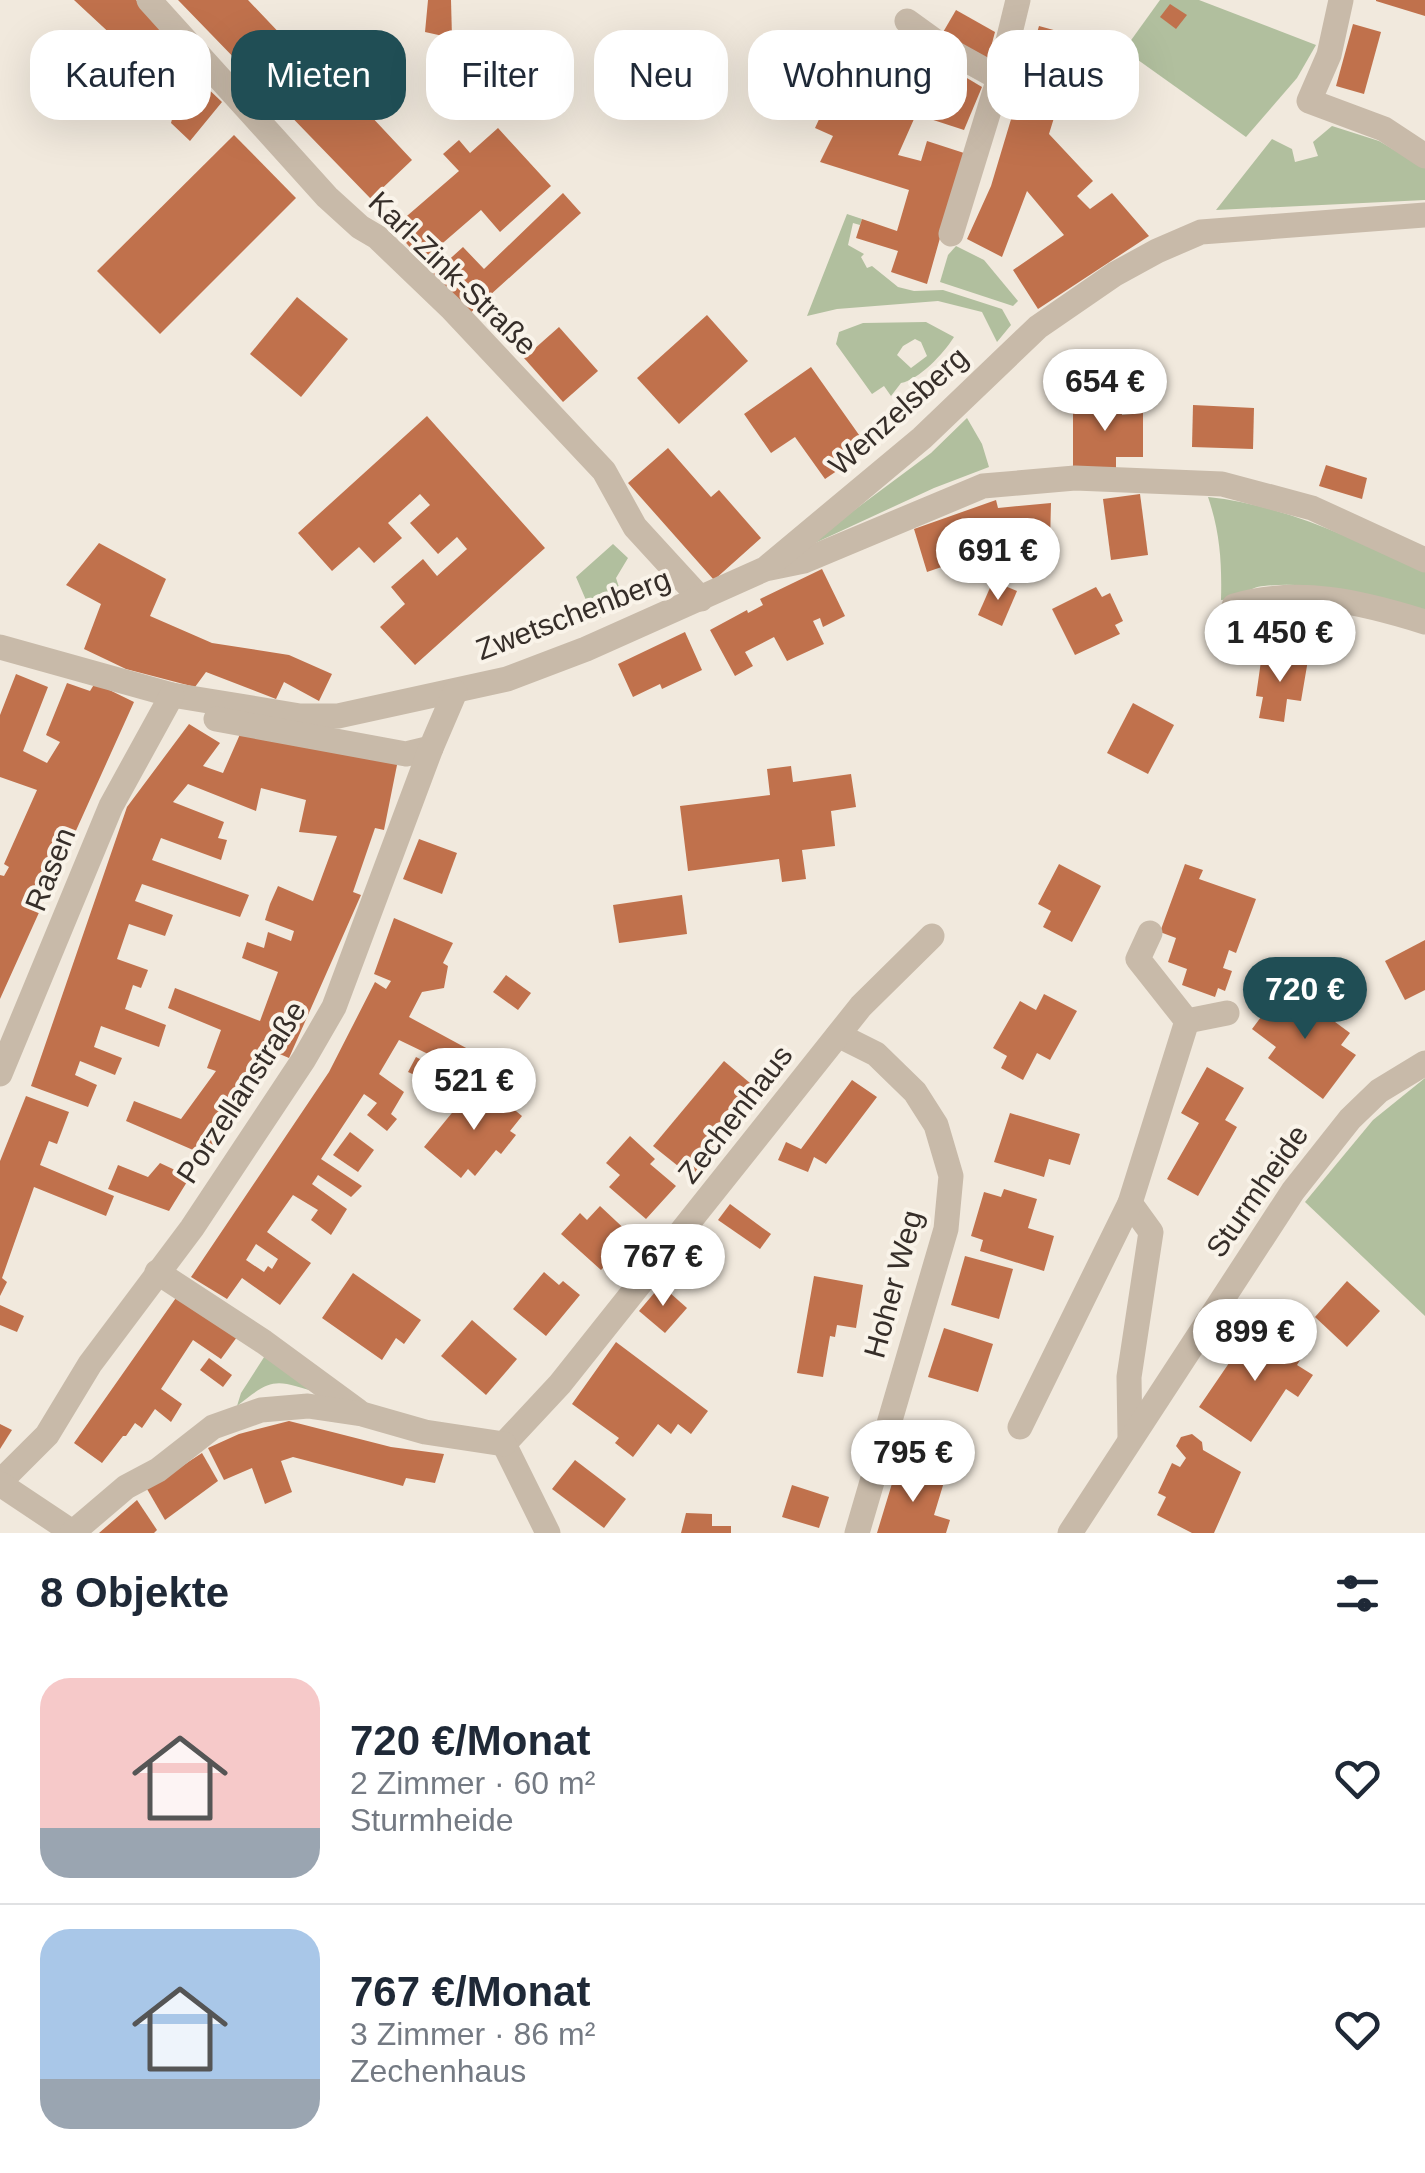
<!DOCTYPE html>
<html lang="de">
<meta charset="utf-8">
<style>
:root{--surface:#fff;--page:#f6f6f7;--text:#1f2937;--muted:#747a83;--line:#e0e1e3;--accent:#204e55}
body{margin:0;font-family:Helvetica,sans-serif;background:var(--page);color:var(--text);height:100vh;display:flex;flex-direction:column;font-size:38px;white-space:nowrap}
*{box-sizing:border-box;margin:0}
p{font-size:32px;color:var(--muted)}
.icon{flex:none;width:55px;height:55px;fill:none;stroke:currentColor;stroke-width:2;stroke-linecap:round;stroke-linejoin:round}
.map{position:relative;height:1533px;overflow:hidden}
.side{display:flex;flex-direction:column;background:var(--surface);flex:1}
.side>*{flex:none}
.top-card{position:absolute;left:30px;top:30px;width:1365px;height:90px;display:flex;gap:20px}
.price{position:absolute;translate:-50% -85px;padding:0 22px;border-radius:35px;background:#fff;color:#222;font-size:32px;line-height:65px;filter:drop-shadow(0 2px 5px #0008)}
.price::after{content:'';position:absolute;left:50%;top:60px;width:30px;height:22px;margin-left:-15px;background:inherit;clip-path:polygon(0 0,100% 0,50% 100%)}
.price.on{background:var(--accent);color:#fff}
ul{padding:0;list-style:none}
li{display:flex;align-items:center;gap:30px;height:250px;padding:0 40px}
li+li{border-top:2px solid var(--line)}
li span{display:grid;place-items:center;flex:none;width:280px;height:200px;border-radius:30px;color:#555}
li>.icon{margin-inline-start:auto}
span .icon{width:120px;height:120px;fill:#fffc;stroke-width:1}
li b{font-size:42px}
h2{display:flex;justify-content:space-between;align-items:center;height:120px;padding:0 40px;font-size:42px}
.chip{padding:0 35px;border-radius:30px;background:var(--surface);box-shadow:0 10px 40px #0002;font-size:35px;line-height:90px}
.chip.on{background:var(--accent);color:#fff}
.map>svg:first-child{display:block}
.green{fill:#b1bf9e;fill-rule:evenodd}
.building{fill:#c0714c;fill-rule:evenodd}
.lines{fill:none;stroke-linecap:round;stroke-linejoin:round}
.minor{stroke:#c8baa9;stroke-width:25}
.labels{text-anchor:middle;dominant-baseline:central;stroke-width:8;stroke-linejoin:round;paint-order:stroke}
.street-label{font-size:30px;fill:#362e29;stroke:#f9f3e9}
</style>
<div class="map">
<svg width="1425" height="1533" viewBox="0 0 1425 1533">
<rect width="100%" height="100%" fill="#f1e9dd"/>
<!-- green -->
<g class="green">
<path d="M1160,0h39l117,45 -19,33 -51,59 -122,-87z"/>
<path d="M1332,126l47,15 46,27v32l-209,10 56,-71 20,10 3,13 23,-6 -5,-14z"/>
<path d="M847,214l15,5 -2,6 -7,-2 -5,22 16,9 -3,3 6,11 5,-2 26,21 16,4 29,-1 59,19 9,16 -14,17 -15,-30 -44,-11 -101,8 -30,7z"/>
<path d="M956,246l28,14 34,41 -5,5 -73,-24 8,-27z"/>
<path d="M926,322l28,15c-10,16 -35,43 -53,46l-10,13 -7,-10 -12,8 -36,-50 3,-12 24,-9zM915,339l6,3 6,14 -16,12 -14,-13 6,-9z"/>
<path d="M967,418l15,26 7,23 -55,21 -132,61 129,-96z"/>
<path d="M1208,497c78,8 146,43 217,75v39c-52,-13 -106,-31 -161,-25 -16,1 -23,13 -43,14 1,-37 -1,-68 -13,-103z"/>
<path d="M613,544l15,14 -12,20 8,25 -29,18 -19,-44z"/>
<path d="M1425,1078v238l-120,-114 68,-82z"/>
<path d="M268,1351l53,43c-45,-14 -47,-18 -84,12l4,-13z"/>
</g>
<!-- building -->
<g class="building">
<path d="M74,0h62l71,78 -5,5 20,19 -32,39 -19,-18 4,-15 -37,-37 -22,-32z"/>
<path d="M178,0h70l57,60 7,-7 100,107 -41,39z"/>
<path d="M428,0h23l1,38 -27,-6z"/>
<path d="M1376,0h49v16l-49,-15z"/>
<path d="M1170,4l17,11 -11,14 -16,-12z"/>
<path d="M956,10l39,22 -8,30 -45,-28z"/>
<path d="M1353,24l28,8 -17,62 -28,-8z"/>
<path d="M1039,26l33,9 45,40 -15,17 -32,-26 -21,68 44,47 -16,15 13,13 22,-16 37,43 -111,73 -25,-39 51,-35 -37,-44 -25,66 -35,-18 24,-53z"/>
<path d="M940,62l42,25 -18,43 -43,-14z"/>
<path d="M875,66l41,39 -12,12 10,2 -16,36 23,6 6,-20 37,12 -37,131 -36,-12 7,-21 -42,-13 6,-19 35,12 12,-41 -89,-28 13,-26 -18,-8 18,-39 12,4 6,-12 8,2z"/>
<path d="M498,128l53,58 -51,46 -19,-22 -59,51 -29,-33 66,-57 -16,-17 16,-14 11,13z"/>
<path d="M234,135l62,63 -136,136 -63,-63z"/>
<path d="M563,193l18,20 -113,102 -36,-40 31,-28 21,22z"/>
<path d="M297,297l51,42 -47,58 -51,-43z"/>
<path d="M707,315l41,46 -69,63 -42,-46z"/>
<path d="M559,327l39,44 -35,31 -39,-44z"/>
<path d="M811,367l58,82 -44,30 -30,-42 -24,16 -27,-39z"/>
<path d="M1120,400l2,15 21,-2v44h-27v12l-43,-1v-67z"/>
<path d="M1193,405l61,3 -1,41 -61,-2z"/>
<path d="M427,416l118,132 -130,117 -35,-38 25,-23 -14,-17 32,-28 14,17 30,-27 -10,-12 -19,17 -28,-31 20,-18 -10,-11 -32,29 14,15 -28,25 -15,-16 -27,24 -34,-38z"/>
<path d="M668,448l43,49 8,-7 42,48 -47,42 -86,-97z"/>
<path d="M1326,465l41,13 -5,21 -43,-13z"/>
<path d="M1140,494l8,61 -37,5 -8,-61z"/>
<path d="M996,500l2,8 53,-5 -1,40 -47,3 -76,26 -13,-43z"/>
<path d="M99,543l67,36 -16,37 62,27 77,12 43,19 -13,27 -35,-19 -8,17 -70,-27 -11,15 -69,-18 -42,-20 17,-45 -35,-19z"/>
<path d="M822,569l23,47 -22,11 -3,-9 -7,3 11,23 -37,17 -13,-24 -29,15 8,14 -18,10 -25,-46 37,-20 1,3 15,-8 -3,-6z"/>
<path d="M993,581l24,10 -15,35 -24,-11z"/>
<path d="M1096,587l6,10 8,-4 13,28 -8,4 5,9 -45,21 -23,-46z"/>
<path d="M685,632l17,38 -40,19 -2,-5 -27,13 -15,-33z"/>
<path d="M1262,654l46,6 -7,41 -14,-2 -3,23 -25,-4 4,-21 -7,-1z"/>
<path d="M16,674l32,13 -25,64 24,12 13,-21 -14,-7 21,-52 23,8 5,-8 39,19 -134,297v-124l4,1 5,-9 -5,-3 33,-74 -37,-13v-62z"/>
<path d="M1133,703l41,22 -26,49 -41,-21z"/>
<path d="M189,724l31,19 -17,23 20,7 18,-41 157,28 -14,70 -9,-2 -22,64 8,3 -72,163 -21,-9 -15,38 -24,32 3,3 -25,34 -81,-35 8,-20 47,18 35,-48 -9,-3 14,-38 -53,-22 7,-20 85,33 18,-49 -36,-14 5,-16 17,6 4,-16 23,9 3,-10 -29,-11 5,-16 8,-18 35,15 24,-65 -38,-4 7,-32 -45,-12 -5,23 -68,-27 -15,18 51,20 -6,16 9,2 -6,20 -60,-22 -9,22 97,35 -9,22 -98,-33 -7,17 38,14 -8,21 -36,-12 -12,35 31,11 -7,18 -8,-3 -8,24 41,16 -7,22 -58,-21 -7,21 28,11 -7,17 -35,-14 -5,14 22,10 -9,22 -57,-21 96,-279z"/>
<path d="M791,766l2,16 58,-8 5,33 -25,4 4,35 -33,4 4,29 -24,3 -3,-23 -91,12 -8,-65 90,-11 -3,-26z"/>
<path d="M419,839l38,14 -15,41 -39,-15z"/>
<path d="M1059,864l42,22 -29,56 -29,-15 8,-16 -13,-7z"/>
<path d="M1185,864l18,6 -4,9 57,20 -20,54 -7,-3 -6,18 9,3 -7,20 -7,-3 -3,9 -33,-12 5,-16 -19,-7 8,-24 -16,-6z"/>
<path d="M682,895l5,39 -68,9 -6,-38z"/>
<path d="M394,918l59,25 -10,20 5,3 -4,22 -22,4 -13,25 59,32 -17,16 -52,-25 -20,34 25,18 -13,22 6,5 -10,12 -20,-16 10,-12 -13,-9 -43,65 41,27 -11,11 -33,-22 -6,9 35,25 -16,26 -20,-15 7,-10 -25,-15 -26,37 44,31 -31,42 -38,-27 -15,21 -36,-22 138,-205 46,-90 11,7 5,-8 -17,-7zM256,1244l22,15 -6,10 -4,-3 -4,6 -18,-12z"/>
<path d="M1425,940v50l-20,10 -20,-39z"/>
<path d="M506,975l25,18 -13,17 -25,-18z"/>
<path d="M1285,985l65,48 -9,12 15,10 -33,44 -55,-41 8,-11 -24,-18z"/>
<path d="M1044,994l33,17 -27,49 -13,-7 -14,27 -22,-12 6,-12 -14,-8 27,-47 16,9z"/>
<path d="M416,1057l25,13 -7,14 -26,-12z"/>
<path d="M724,1061l39,33 -70,84 -40,-32z"/>
<path d="M1207,1067l37,21 -19,32 12,7 -39,69 -31,-17 32,-56 -18,-10z"/>
<path d="M852,1080l25,17 -51,67 -12,-7 -6,15 -30,-12 8,-18 15,7z"/>
<path d="M474,1086l20,17 5,-6 23,19 -12,15 6,4 -15,19 -5,-4 -21,26 -7,-7 -7,9 -37,-31z"/>
<path d="M26,1096l43,16 -12,32 -8,-3 -9,24 74,31 -8,20 -72,-29 -32,91 5,4 -7,14v-135z"/>
<path d="M1010,1113l70,21 -10,31 -21,-6 -5,18 -50,-15z"/>
<path d="M350,1132l24,18 -16,22 -25,-17z"/>
<path d="M630,1136l25,23 -5,5 26,22 -30,33 -37,-32 11,-12 -14,-12z"/>
<path d="M160,1163l30,14 -21,34 -61,-22 10,-24 30,12z"/>
<path d="M1004,1189l33,10 -9,29 26,8 -10,35 -64,-20 3,-11 -12,-4 13,-44 17,5z"/>
<path d="M730,1204l41,30 -11,15 -42,-29z"/>
<path d="M600,1206l32,30 -31,34 -40,-36 19,-21 7,7z"/>
<path d="M965,1256l48,13 -14,50 -48,-14z"/>
<path d="M544,1272l15,13 4,-4 17,14 -34,41 -33,-27z"/>
<path d="M353,1273l68,47 -17,24 -8,-6 -14,22 -60,-42z"/>
<path d="M814,1276l49,9 -7,43 -19,-3 -2,12 -5,-1 -7,41 -26,-4z"/>
<path d="M1347,1281l33,30 -33,36 -32,-30z"/>
<path d="M661,1285l26,23 -22,25 -26,-22z"/>
<path d="M178,1295l59,42 -16,22 -28,-19 -32,49 21,15 -11,18 -16,-13 -13,19 -7,-5 -9,13h-3l-21,27 -28,-20z"/>
<path d="M0,1305l24,11 -7,16 -17,-7z"/>
<path d="M472,1320l45,39 -31,36 -45,-39z"/>
<path d="M1255,1325l47,32 -5,8 16,10 -15,22 -12,-8 -35,53 -52,-35z"/>
<path d="M944,1328l49,16 -15,48 -50,-15z"/>
<path d="M616,1342l92,69 -17,23 -13,-10 -7,10 -13,-10 -25,33 -18,-14 4,-5 -47,-34z"/>
<path d="M209,1358l23,17 -9,12 -23,-17z"/>
<path d="M289,1421l102,26 53,7 -9,29 -29,-5 -3,8 -110,-29 -12,4 11,31 -27,12 -13,-36 -28,12 -16,-32 31,-14z"/>
<path d="M0,1424l12,6 -12,19z"/>
<path d="M1192,1434l10,8 1,8 38,22 -27,61h-22l-35,-18 9,-18 -8,-4 14,-30 8,4 6,-9 -10,-12 5,-9z"/>
<path d="M202,1453l16,28 -53,39 -18,-31z"/>
<path d="M575,1460l51,39 -22,29 -52,-39z"/>
<path d="M897,1467l47,15 -10,33 16,5 -4,13h-69z"/>
<path d="M792,1485l37,12 -10,31 -37,-11z"/>
<path d="M137,1500l20,30 -3,3h-55z"/>
<path d="M686,1513l26,1v12h19v7h-50z"/>
</g>
<g class="lines">
<!-- minor -->
<g class="minor">
<path d="M149,0l178,197 33,30 17,10 74,71 153,163 31,56 66,72"/>
<path d="M1341,0l-12,55 -20,46 75,28 41,27"/>
<path d="M907,21l36,26 56,31"/>
<path d="M951,234l48,-156 19,-78"/>
<path d="M770,568l34,-7 179,-75 92,-8 147,6 90,24 113,52"/>
<path d="M1234,606c65,-19 127,-4 191,16"/>
<path d="M0,647l172,48 128,21h38l169,-37 79,-30 179,-80 157,-131 116,-111 77,-53 42,-23 44,-19 224,-17"/>
<path d="M216,719l190,35 25,-6"/>
<path d="M1187,1021l40,-8"/>
<path d="M838,1035l38,19 39,38 21,33 15,51 -5,53 -89,304"/>
<path d="M0,1074l111,-268 61,-111"/>
<path d="M1130,1203l21,29 -22,145 1,60"/>
<path d="M157,1272l107,70 94,69"/>
<path d="M1020,1427l110,-224 57,-182 -49,-62 12,-26"/>
<path d="M504,1444l56,-60 301,-378 71,-70"/>
<path d="M504,1444l44,89"/>
<path d="M0,1482l47,-47 43,-71 102,-136 112,-169 30,-52 97,-259 24,-56"/>
<path d="M0,1484l72,48"/>
<path d="M72,1533l54,-46 32,-17 55,-43 48,-17 47,-4 54,8 63,18 79,12"/>
<path d="M1070,1533l223,-342 57,-72 29,-28 46,-28"/>
</g>
</g>
<g class="labels">
<!-- street labels -->
<g class="street-label">
<text transform="translate(453 273) rotate(44)">Karl-Zink-Straße</text>
<text transform="translate(898 411) rotate(-42)">Wenzelsberg</text>
<text transform="translate(573 614) rotate(-21)">Zwetschenberg</text>
<text transform="translate(50 869) rotate(-68)">Rasen</text>
<text transform="translate(241 1092) rotate(-57)">Porzellanstraße</text>
<text transform="translate(735 1114) rotate(-52)">Zechenhaus</text>
<text transform="translate(1257 1191) rotate(-55)">Sturmheide</text>
<text transform="translate(893 1284) rotate(-75)">Hoher Weg</text>
</g>
</g>
</svg>
<b class="price" style="left:1105px;top:434px">654 €</b>
<b class="price" style="left:998px;top:603px">691 €</b>
<b class="price" style="left:1280px;top:685px">1 450 €</b>
<b class="price on" style="left:1305px;top:1042px">720 €</b>
<b class="price" style="left:474px;top:1133px">521 €</b>
<b class="price" style="left:663px;top:1309px">767 €</b>
<b class="price" style="left:1255px;top:1384px">899 €</b>
<b class="price" style="left:913px;top:1505px">795 €</b>
<div class="top-card">
<a class="chip">Kaufen</a>
<a class="chip on">Mieten</a>
<a class="chip">Filter</a>
<a class="chip">Neu</a>
<a class="chip">Wohnung</a>
<a class="chip">Haus</a>
</div>
</div>
<section class="side">
<h2>8 Objekte<svg class="icon" aria-label="filters" viewBox="0 0 24 24"><path d="M4 7h16M4 17h16"/><circle cx="9" cy="7" r="2"/><circle cx="15" cy="17" r="2"/></svg></h2>
<ul>
<li><span style="background:linear-gradient(#f6c9c9 75%,#9aa5b1 0)"><svg class="icon" aria-label="home" viewBox="0 0 24 24"><path d="M3 11l9-7 9 7M6 9v11h12V9"/></svg></span><div><b>720 €/Monat</b><p>2 Zimmer · 60 m²</p><p>Sturmheide</p></div><svg class="icon" aria-label="heart" viewBox="0 0 24 24"><path d="M12 20l-8-8c-3-5 5-10 8-4 3-6 11-1 8 4z"/></svg></li>
<li><span style="background:linear-gradient(#a9c7e8 75%,#9aa5b1 0)"><svg class="icon" aria-label="home" viewBox="0 0 24 24"><path d="M3 11l9-7 9 7M6 9v11h12V9"/></svg></span><div><b>767 €/Monat</b><p>3 Zimmer · 86 m²</p><p>Zechenhaus</p></div><svg class="icon" aria-label="heart" viewBox="0 0 24 24"><path d="M12 20l-8-8c-3-5 5-10 8-4 3-6 11-1 8 4z"/></svg></li>
</ul>
</section>
